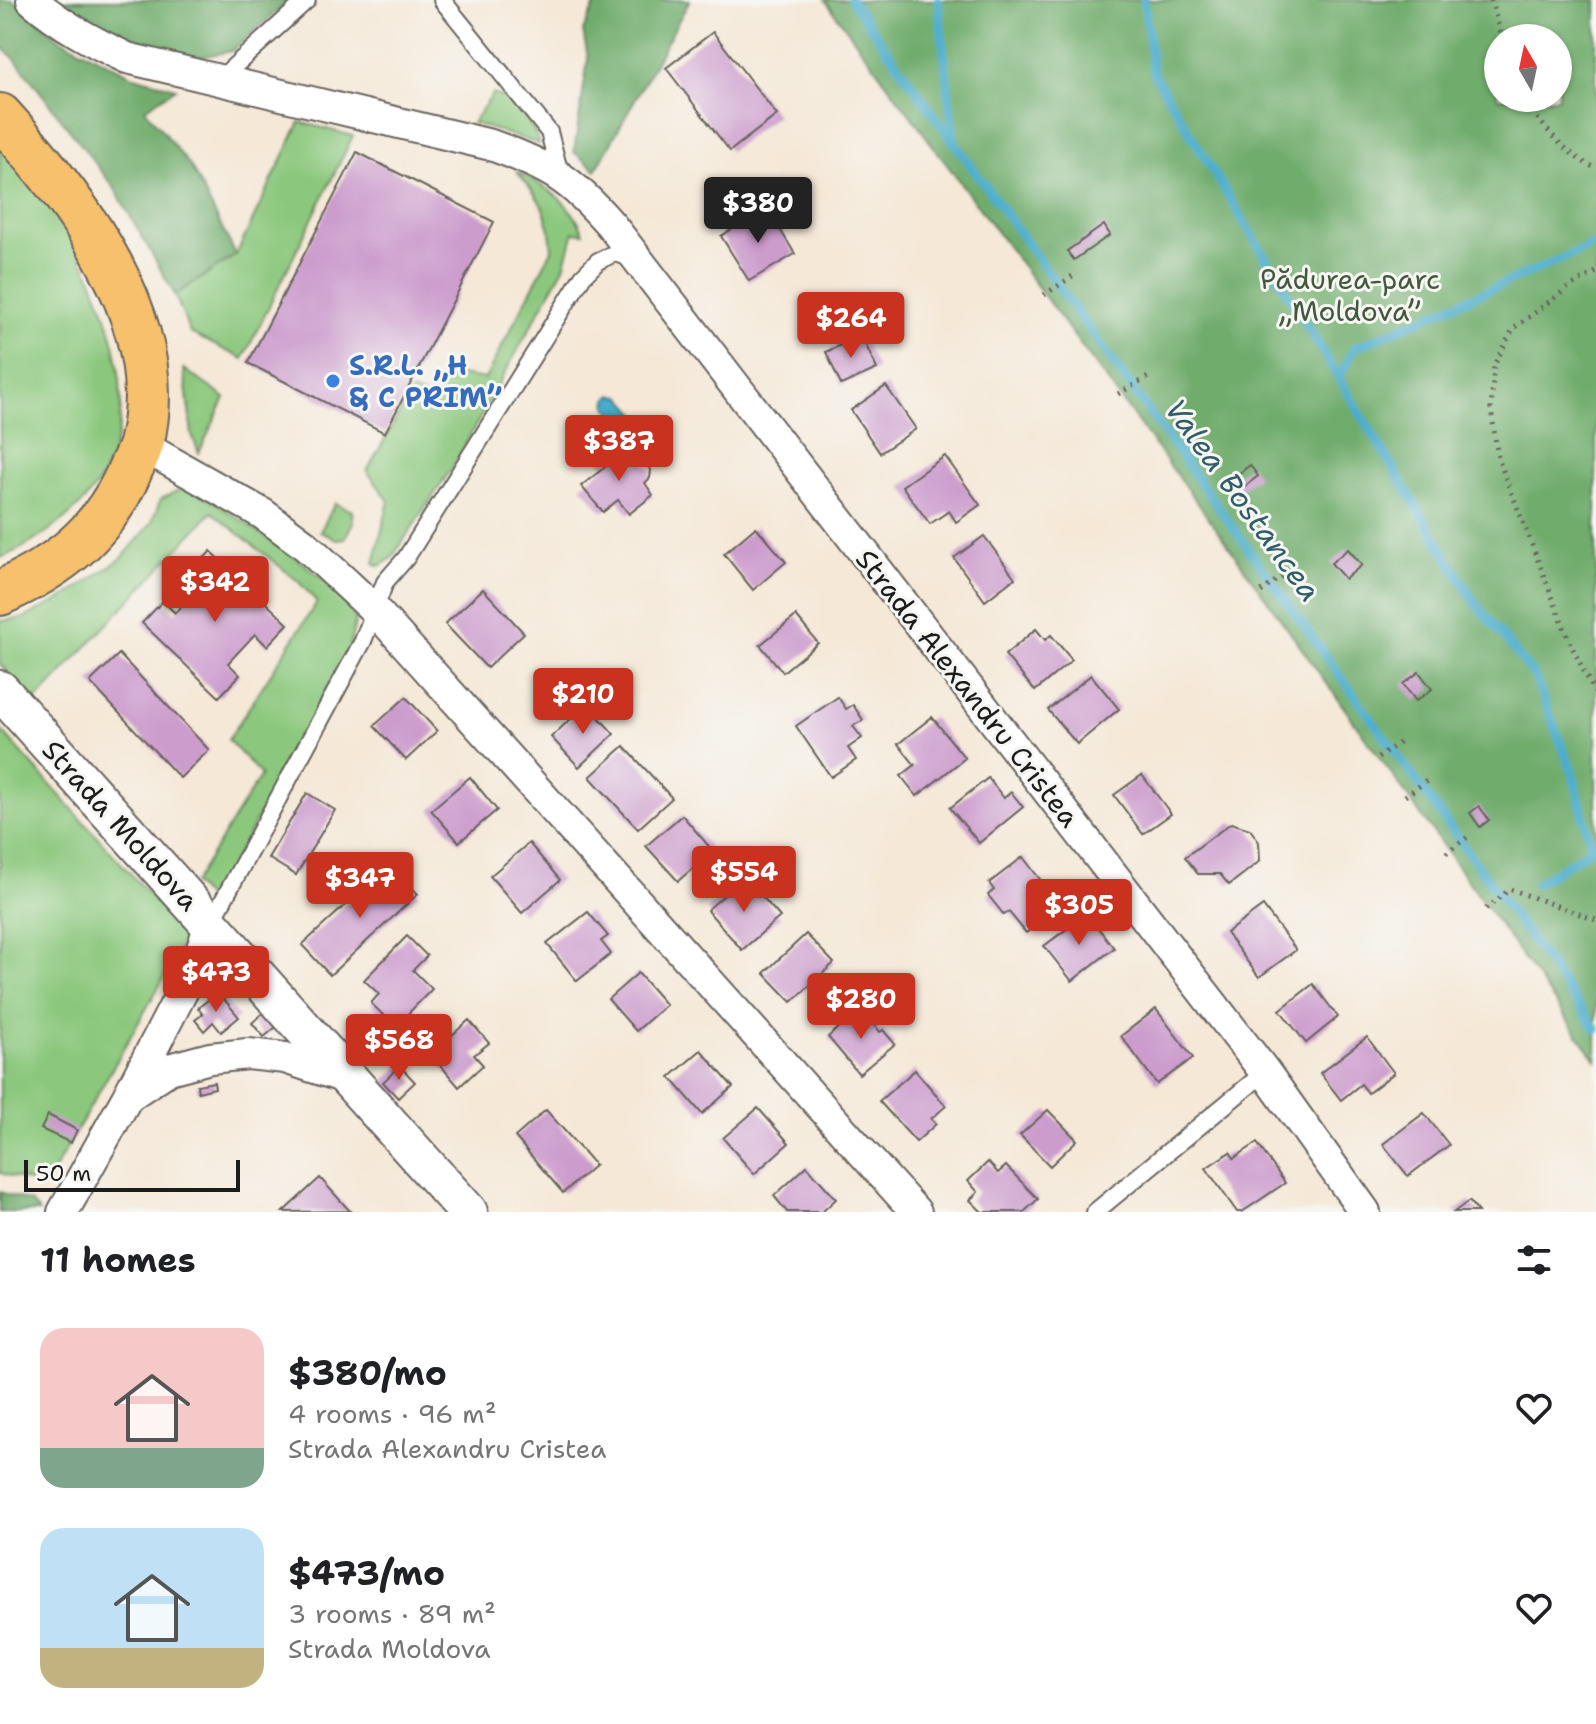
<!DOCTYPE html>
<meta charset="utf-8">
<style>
:root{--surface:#fff;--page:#f6f6f6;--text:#202124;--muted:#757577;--accent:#c8321e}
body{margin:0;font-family:"Shantell Sans",sans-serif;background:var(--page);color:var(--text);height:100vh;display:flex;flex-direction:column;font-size:30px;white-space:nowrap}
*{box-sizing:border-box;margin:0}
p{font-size:26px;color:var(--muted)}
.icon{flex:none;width:44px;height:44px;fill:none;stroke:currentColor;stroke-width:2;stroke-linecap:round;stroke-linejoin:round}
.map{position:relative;height:1212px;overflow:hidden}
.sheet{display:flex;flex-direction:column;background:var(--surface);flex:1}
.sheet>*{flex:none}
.needle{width:52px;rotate:351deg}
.controls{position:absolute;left:1484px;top:24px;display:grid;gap:16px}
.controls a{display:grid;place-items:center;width:88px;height:88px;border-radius:50%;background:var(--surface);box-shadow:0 2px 6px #0004;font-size:40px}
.scale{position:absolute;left:24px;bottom:20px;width:216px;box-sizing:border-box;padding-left:8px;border:4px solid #1c1c1c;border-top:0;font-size:22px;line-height:28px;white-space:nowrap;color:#1c1c1c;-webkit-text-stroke:6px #f6f6f2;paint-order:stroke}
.price{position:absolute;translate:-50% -68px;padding:0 18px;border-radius:8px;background:var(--accent);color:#fff;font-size:26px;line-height:52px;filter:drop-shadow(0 2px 4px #0008)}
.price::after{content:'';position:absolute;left:50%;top:48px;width:24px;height:18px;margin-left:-12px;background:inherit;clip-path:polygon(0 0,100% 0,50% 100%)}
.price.selected{background:#222;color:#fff}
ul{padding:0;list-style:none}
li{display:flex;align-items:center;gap:24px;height:200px;padding:0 40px}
li span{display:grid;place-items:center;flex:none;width:224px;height:160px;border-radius:24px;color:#555}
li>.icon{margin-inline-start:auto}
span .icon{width:96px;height:96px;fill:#fffc;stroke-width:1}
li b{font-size:34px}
h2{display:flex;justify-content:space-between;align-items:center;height:96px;padding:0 40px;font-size:34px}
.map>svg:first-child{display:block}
.green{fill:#8bc87d;stroke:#54724c;stroke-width:2}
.forest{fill:#70ac6c;stroke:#466444;stroke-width:2;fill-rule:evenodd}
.water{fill:#4aacca;stroke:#336473;stroke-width:2}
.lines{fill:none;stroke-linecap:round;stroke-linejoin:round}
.stream{stroke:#4aacca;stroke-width:9}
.building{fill:#cc9ccd}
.service-casing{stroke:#68635d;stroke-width:20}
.minor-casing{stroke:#68635d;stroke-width:34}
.tertiary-casing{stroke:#68635d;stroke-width:42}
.trunk-casing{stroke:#68635d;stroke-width:48}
.path{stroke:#68635d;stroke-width:5;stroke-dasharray:2 6;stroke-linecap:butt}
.service{stroke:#fff;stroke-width:16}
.minor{stroke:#fff;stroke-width:30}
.tertiary{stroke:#fff;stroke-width:38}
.trunk{stroke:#f7c06c;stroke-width:44}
.shop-dot{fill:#3f7fe0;stroke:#f6f6f2;stroke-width:3}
.labels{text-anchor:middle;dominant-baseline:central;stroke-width:6;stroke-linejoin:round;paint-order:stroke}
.park-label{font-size:28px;fill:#43583e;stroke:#f6f6f2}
.shop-label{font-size:28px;font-weight:bold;fill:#366cbe;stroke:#f6f6f2;text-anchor:start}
.street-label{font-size:28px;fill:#1c1c1c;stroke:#f6f6f2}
.water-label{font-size:30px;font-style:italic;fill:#315d6a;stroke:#f6f6f2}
</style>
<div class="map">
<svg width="1596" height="1212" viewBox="0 0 1596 1212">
<rect width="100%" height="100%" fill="#f6f6f2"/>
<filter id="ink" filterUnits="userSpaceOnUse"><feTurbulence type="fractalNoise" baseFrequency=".0125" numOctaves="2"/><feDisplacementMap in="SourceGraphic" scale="16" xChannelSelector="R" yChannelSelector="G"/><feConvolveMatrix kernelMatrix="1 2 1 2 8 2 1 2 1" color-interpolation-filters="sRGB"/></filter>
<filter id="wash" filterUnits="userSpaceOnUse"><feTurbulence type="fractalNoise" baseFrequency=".006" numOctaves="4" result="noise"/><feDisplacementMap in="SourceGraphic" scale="32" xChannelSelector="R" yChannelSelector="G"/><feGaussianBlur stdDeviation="1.8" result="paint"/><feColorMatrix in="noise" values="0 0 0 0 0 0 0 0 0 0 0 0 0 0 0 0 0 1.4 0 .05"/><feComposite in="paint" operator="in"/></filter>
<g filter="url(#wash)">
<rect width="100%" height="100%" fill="#f5e8d7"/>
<!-- green -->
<g class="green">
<path d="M493,94c22,5 40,29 46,50l-67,-21z"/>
<path d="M300,122l53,14 -110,223 -53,-26 -15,-38 61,-40z"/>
<path d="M0,139c17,23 36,45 52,68 58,87 113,230 15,310 -20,16 -42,32 -67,41z"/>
<path d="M516,171c29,15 55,30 68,62l-10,-1 -10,35 -112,201 -61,91 -12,7 -5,-3 15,-62 -22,-30 45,-80 21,9 15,-27 37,6 67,-129c-2,-36 -12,-53 -36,-79z"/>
<path d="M184,369l41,29 -26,55 -7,-18z"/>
<path d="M185,487l30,15 84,58 31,24 26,35 -6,26 -138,258 -19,-19 68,-109 -33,-35 89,-138 -19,-21 -86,-69 -177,190 -35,-38v-43l24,-3 41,-21 57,-39 29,-34 10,-25z"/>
<path d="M335,503l17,8 1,11 -8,16 -9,1 -16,-7z"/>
<path d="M0,729l166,184 17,25 -6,17 -132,231 -45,-13z"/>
</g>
<!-- forest -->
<g class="forest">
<path d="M0,0h13l47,39 71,36 45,13 -31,21 46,58 45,88 -61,40 -60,-106 -100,-130 -15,-14z"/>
<path d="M54,0h236l-58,51 -43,8 -60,-18 -46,-21z"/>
<path d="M597,0h93l-94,170 -22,-18 14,-93 -5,-28z"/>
<path d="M825,0h771v1060l-397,-555zM1498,38h60v60h-60z"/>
<path d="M0,1192l31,10 8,10h-39z"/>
</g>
<!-- water -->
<path class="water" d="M613,395l8,1 19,21 -6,11 -7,1 -20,-22 1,-9z"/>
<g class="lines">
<!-- stream -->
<g class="stream">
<path d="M851,0l745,1029"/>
<path d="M938,0l16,140"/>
<path d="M1144,0l9,72 321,529 60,74 38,96 20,78"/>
<path d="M1339,378l15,-30 242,-104"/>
<path d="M1536,884l60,-38"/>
</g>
</g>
<g id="blocks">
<!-- building -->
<g class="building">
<path d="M713,32l64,83 -47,36 -64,-83z"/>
<path d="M357,152l137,70 -109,211 -137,-70z"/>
<path d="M767,208l28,46 -46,27 -28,-45z"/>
<path d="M1104,225l6,10 -36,25 -7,-9z"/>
<path d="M861,335l16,34 -36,16 -15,-33z"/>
<path d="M886,386l30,43 -36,24 -29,-43z"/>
<path d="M615,447l15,19 13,-4 8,8 -1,8 -5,5 8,12 -24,19 -11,-14 -15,12 -22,-26 24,-19 -6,-7z"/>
<path d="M945,456l35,49 -24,17 -7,-11 -19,13 -28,-38z"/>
<path d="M1250,465l8,11 -18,14 -8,-11z"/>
<path d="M756,527l30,35 -33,28 -29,-36z"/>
<path d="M984,536l31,42 -30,23 -31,-43z"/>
<path d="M1348,549l14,16 -17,14 -14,-16z"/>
<path d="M211,551l77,73 -21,22 -12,-12 -27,29 12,12 -21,22 -77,-74 21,-22 12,12 27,-29 -12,-11z"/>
<path d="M483,589l41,44 -37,35 -42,-44z"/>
<path d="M796,616l22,27 -35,29 -23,-27z"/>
<path d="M1036,629l9,11 6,-5 21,25 -37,31 -30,-36z"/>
<path d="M119,654l90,96 -29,28 -90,-96z"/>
<path d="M1419,672l13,17 -16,12 -13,-17z"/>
<path d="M1091,675l28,34 -42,35 -29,-34z"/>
<path d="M406,697l31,34 -31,29 -32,-34z"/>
<path d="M838,697l8,12 7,-4 10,15 -10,6 9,12 -14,10 8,12 -25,17 -35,-51z"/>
<path d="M587,704l27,30 -35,33 -28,-30z"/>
<path d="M932,717l33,41 -48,38 -16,-20 14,-11 -17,-21z"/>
<path d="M624,746l48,52 -34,31 -48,-52z"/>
<path d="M1142,775l29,39 -28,20 -29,-39z"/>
<path d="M470,777l27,33 -38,32 -28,-32z"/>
<path d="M988,778l16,20 7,-6 12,15 -44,36 -29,-35z"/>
<path d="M307,793l28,17 -39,65 -28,-17z"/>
<path d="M1479,806l10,14 -9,7 -10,-14z"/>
<path d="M682,815l31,36 -35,30 -32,-35z"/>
<path d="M1231,823l19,6 9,13 1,19 -31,24 -9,-11h-22l-13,-17z"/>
<path d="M529,843l31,37 -38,33 -32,-37z"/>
<path d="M1023,857l38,50 -35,26 -17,-21 -5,3 -16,-20 6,-5 -5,-7z"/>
<path d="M390,864l28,30 -88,81 -28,-30z"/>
<path d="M745,877l35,40 -38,33 -35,-40z"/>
<path d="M1263,906l33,44 -37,27 -33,-44z"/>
<path d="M588,912l20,24 -7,5 10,13 -34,27 -30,-37z"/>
<path d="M1087,914l27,34 -42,33 -28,-35z"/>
<path d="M806,934l28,29 -42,39 -28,-29z"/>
<path d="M407,936l20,20 -14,14 19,19 -37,38 -24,-24 8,-9 -15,-14z"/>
<path d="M638,973l28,32 -30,26 -28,-32z"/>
<path d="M1313,984l25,33 -32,26 -26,-33z"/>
<path d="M218,992l21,25 -18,15 -8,-10 -9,9 -9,-11 8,-6 -5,-6z"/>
<path d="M861,1009l19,23 3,-2 12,14 -36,30 -31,-37z"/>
<path d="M1156,1009l37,49 -36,26 -36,-48z"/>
<path d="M263,1013l13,14 -12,10 -12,-14z"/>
<path d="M469,1020l20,23 -15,12 9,10 -24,22 -28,-33z"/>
<path d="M1367,1037l27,36 -26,20 -7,-9 -20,16 -21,-27z"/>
<path d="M701,1050l32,37 -31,27 -32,-37z"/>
<path d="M400,1066l15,16 -17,16 -15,-16z"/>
<path d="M915,1070l31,36 -15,13 5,5 -20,18 -37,-41z"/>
<path d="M214,1082l1,6 -17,4 -1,-7z"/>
<path d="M758,1108l31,35 -35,31 -31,-36z"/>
<path d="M546,1110l49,55 -32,28 -48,-56z"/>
<path d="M1048,1110l29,30 -27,26 -30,-31z"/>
<path d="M1424,1113l25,32 -41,31 -25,-32z"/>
<path d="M48,1115l29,15 -6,13 -30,-14z"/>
<path d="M1257,1143l28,40 -43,29h-5l-31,-44 24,-16 4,6z"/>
<path d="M988,1162l10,11 8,-7 32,33 -14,13h-42l-12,-12 8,-8 -10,-11z"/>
<path d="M807,1166l29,33 -14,13h-35l-13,-16z"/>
<path d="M320,1178l30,33 -67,1z"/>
<path d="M1469,1201l9,11h-24z"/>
</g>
</g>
</g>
<g filter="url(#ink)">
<use href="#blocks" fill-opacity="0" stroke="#68635d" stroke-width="2"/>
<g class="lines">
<!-- service casing -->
<g class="service-casing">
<g id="service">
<path d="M442,0l107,132 11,42"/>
<path d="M219,80l88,-80"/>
<path d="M211,923l152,-282 22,-59 21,-24 177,-282 15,-15 17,-8 20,6"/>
<path d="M1095,1212l170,-140"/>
</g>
</g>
<!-- minor casing -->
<g class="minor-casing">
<g id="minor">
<path d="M32,0c29,25 61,42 95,58l364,87c58,21 79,33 120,80l654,847 100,140"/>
<path d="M141,445l122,69 42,31 69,64 542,603"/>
<path d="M130,1095l39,-26 41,-11 38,-4 37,4 64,21"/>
<path d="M63,1212l65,-116 70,-135 12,-37"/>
</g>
</g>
<!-- tertiary casing -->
<g class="tertiary-casing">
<path id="tertiary" d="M0,690l468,522"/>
</g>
<!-- trunk casing -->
<g class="trunk-casing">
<path id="trunk" d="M0,116c76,83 172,207 141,328 -3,11 -10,22 -14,33 -27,58 -69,90 -127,116"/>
</g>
<!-- path -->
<g class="path">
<path d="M1491,0l11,38"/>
<path d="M1524,98c14,24 46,61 72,70"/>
<path d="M1596,272l-27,15 -56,42 -19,36 -3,44 7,49 73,187 25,50"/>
<path d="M1044,295l30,-20"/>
<path d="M1118,394l30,-17"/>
<path d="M1261,592l29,-22"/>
<path d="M1378,758l22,-16"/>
<path d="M1405,796l23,-16"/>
<path d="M1446,853l23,-17"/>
<path d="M1486,909l24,-20 86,31"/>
</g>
<!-- service -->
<use href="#service" class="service"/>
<!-- minor -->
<use href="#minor" class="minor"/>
<!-- tertiary -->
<use href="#tertiary" class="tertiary"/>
<!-- trunk -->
<use href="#trunk" class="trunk"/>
</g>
</g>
<!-- markers -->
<circle class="shop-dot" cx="333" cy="381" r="8"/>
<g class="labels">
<!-- park labels -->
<g class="park-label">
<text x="1350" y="279">Pădurea-parc<tspan x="1350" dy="32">„Moldova”</tspan></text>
</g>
<!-- shop labels -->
<g class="shop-label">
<text x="349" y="365">S.R.L. „H<tspan x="349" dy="32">&amp; C PRIM”</tspan></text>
</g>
<!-- street labels -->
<g class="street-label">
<text transform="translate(968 688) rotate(52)">Strada Alexandru Cristea</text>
<text transform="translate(121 825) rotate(48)">Strada Moldova</text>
</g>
<!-- water labels -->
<g class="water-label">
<text transform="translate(1243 500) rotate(54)">Valea Bostancea</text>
</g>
</g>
</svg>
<div class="controls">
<a><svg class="needle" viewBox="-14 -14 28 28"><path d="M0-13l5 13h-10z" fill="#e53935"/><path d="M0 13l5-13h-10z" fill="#757577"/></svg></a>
</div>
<div class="scale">50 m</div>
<b class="price selected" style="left:758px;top:245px">$380</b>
<b class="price" style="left:851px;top:360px">$264</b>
<b class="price" style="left:619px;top:483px">$387</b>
<b class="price" style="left:215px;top:624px">$342</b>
<b class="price" style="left:583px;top:736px">$210</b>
<b class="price" style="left:744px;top:914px">$554</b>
<b class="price" style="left:360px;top:920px">$347</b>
<b class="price" style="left:1079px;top:947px">$305</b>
<b class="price" style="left:216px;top:1014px">$473</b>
<b class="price" style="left:861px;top:1041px">$280</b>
<b class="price" style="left:399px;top:1082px">$568</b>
</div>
<section class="sheet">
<h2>11 homes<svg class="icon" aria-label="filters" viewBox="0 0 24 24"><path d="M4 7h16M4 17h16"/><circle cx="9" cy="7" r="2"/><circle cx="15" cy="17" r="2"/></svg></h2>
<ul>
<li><span style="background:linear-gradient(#f6c9c9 75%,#7fa58c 0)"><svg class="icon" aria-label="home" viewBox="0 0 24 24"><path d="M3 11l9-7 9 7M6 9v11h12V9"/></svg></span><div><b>$380/mo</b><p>4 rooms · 96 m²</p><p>Strada Alexandru Cristea</p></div><svg class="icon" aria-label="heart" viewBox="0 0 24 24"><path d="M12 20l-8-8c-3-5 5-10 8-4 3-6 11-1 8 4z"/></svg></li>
<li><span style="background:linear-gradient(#bfe0f5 75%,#c2b280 0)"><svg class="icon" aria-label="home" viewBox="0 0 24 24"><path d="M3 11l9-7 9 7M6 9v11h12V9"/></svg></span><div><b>$473/mo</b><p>3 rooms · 89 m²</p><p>Strada Moldova</p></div><svg class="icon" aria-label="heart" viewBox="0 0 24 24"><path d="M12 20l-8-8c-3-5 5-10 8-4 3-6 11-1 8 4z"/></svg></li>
</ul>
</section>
